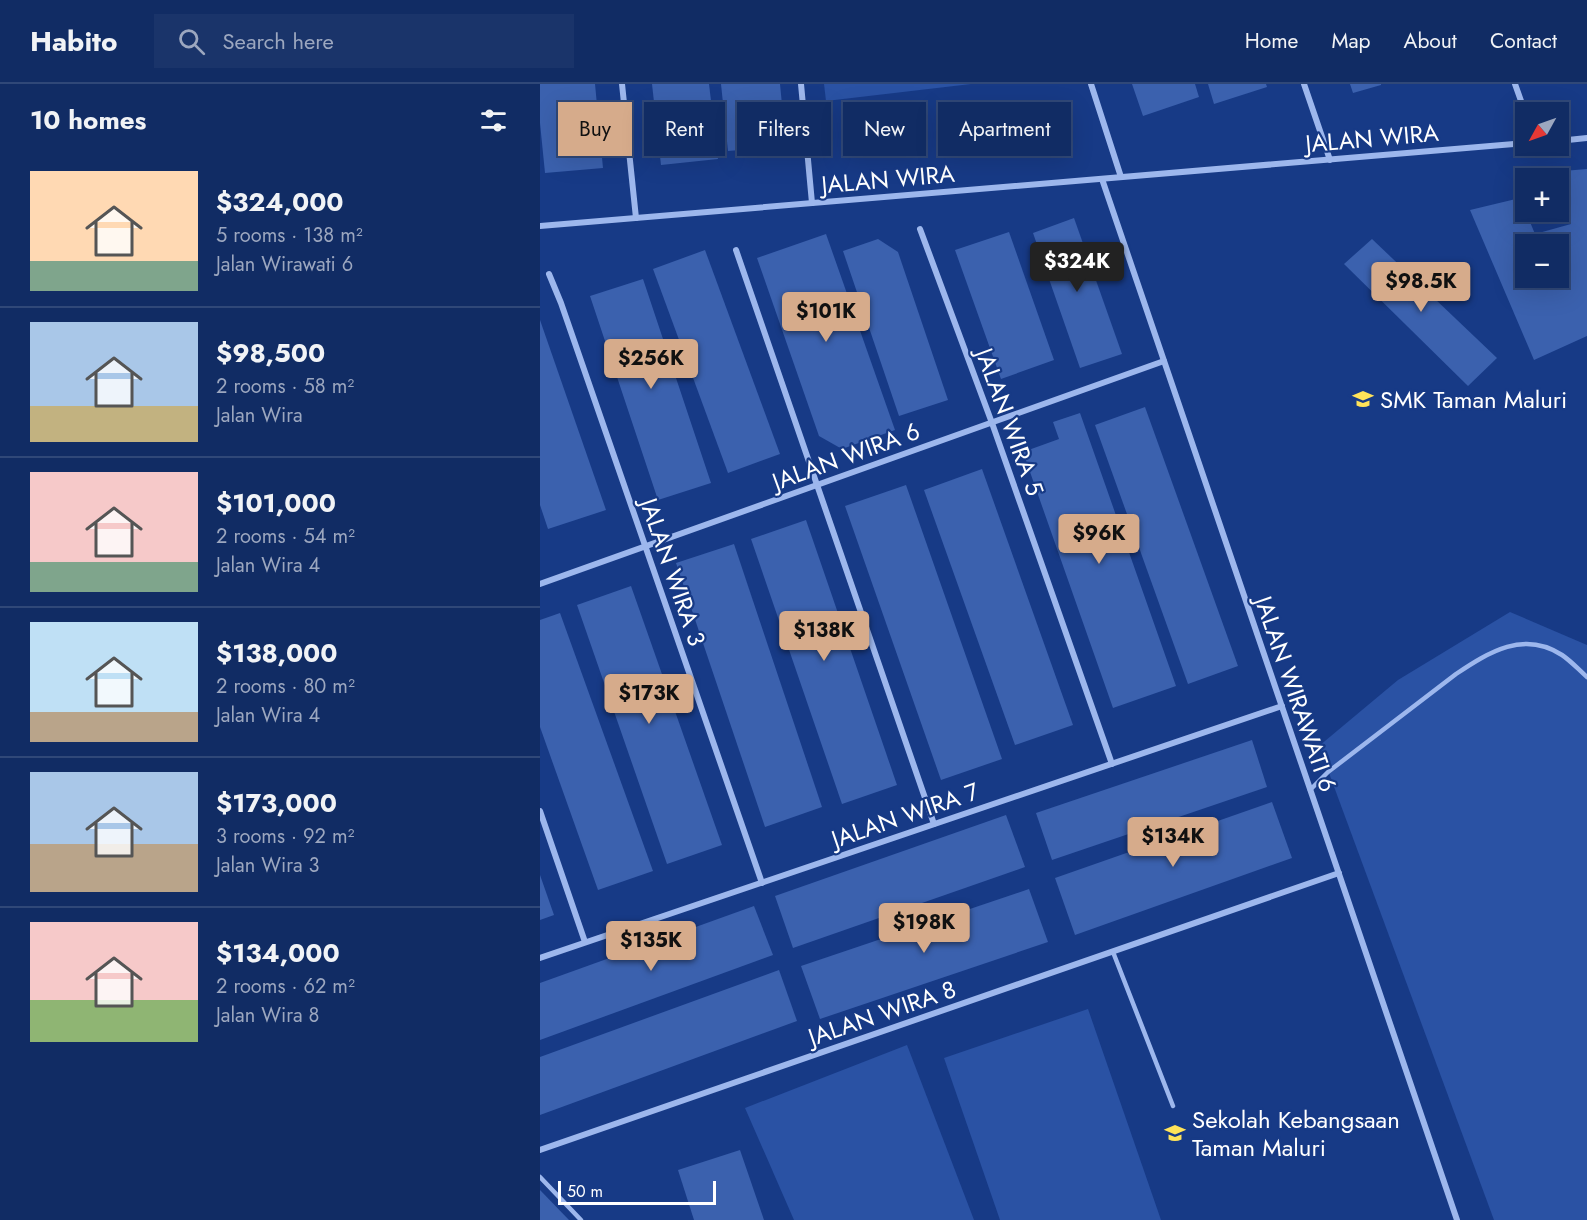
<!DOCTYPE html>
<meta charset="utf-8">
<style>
:root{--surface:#112c64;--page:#1a346a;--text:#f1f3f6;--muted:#9ca7bf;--line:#304878;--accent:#d6ab8b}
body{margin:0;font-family:Jost,sans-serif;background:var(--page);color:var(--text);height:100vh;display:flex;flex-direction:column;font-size:22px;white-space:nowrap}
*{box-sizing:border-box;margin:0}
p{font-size:20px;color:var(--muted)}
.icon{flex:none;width:33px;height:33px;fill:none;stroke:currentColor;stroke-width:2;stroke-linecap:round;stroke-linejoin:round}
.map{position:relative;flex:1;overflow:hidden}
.details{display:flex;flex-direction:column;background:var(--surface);width:540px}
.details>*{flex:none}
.hud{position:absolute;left:18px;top:18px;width:570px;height:54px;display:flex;gap:12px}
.needle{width:39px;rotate:230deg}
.controls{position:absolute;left:975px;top:18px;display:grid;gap:12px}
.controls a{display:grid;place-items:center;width:54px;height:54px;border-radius:0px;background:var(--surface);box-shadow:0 6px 24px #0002,0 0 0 2px var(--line);font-size:30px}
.scale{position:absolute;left:18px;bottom:15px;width:158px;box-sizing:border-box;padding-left:6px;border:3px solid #fff;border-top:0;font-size:16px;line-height:21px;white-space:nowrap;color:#fff;-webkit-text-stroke:4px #173a86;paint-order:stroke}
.price{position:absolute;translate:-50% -51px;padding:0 14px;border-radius:6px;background:var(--accent);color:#111;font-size:20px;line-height:39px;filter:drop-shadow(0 2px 3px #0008)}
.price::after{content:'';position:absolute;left:50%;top:36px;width:18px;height:14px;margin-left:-9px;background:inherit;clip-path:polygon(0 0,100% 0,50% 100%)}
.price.selected{background:#222;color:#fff}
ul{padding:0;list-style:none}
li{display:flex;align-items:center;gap:18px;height:150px;padding:0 30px}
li+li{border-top:2px solid var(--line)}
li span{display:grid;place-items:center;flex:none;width:168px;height:120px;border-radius:0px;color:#555}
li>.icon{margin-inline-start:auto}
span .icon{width:72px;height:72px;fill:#fffc;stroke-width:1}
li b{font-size:26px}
h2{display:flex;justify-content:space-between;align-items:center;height:72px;padding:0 30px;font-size:26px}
.pill{padding:0 21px;border-radius:0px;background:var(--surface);box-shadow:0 6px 24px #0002,0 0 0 2px var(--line);font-size:21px;line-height:54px}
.pill.selected{background:var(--accent);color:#111}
header{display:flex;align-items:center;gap:36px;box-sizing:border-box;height:84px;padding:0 30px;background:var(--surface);border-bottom:2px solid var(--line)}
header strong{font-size:28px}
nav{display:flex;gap:33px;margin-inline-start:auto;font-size:21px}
.search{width:420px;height:54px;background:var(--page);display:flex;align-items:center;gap:15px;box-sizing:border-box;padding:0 21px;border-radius:0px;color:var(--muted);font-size:22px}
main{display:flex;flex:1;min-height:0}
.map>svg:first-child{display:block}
.green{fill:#2a52a4}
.building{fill:#3b61ae;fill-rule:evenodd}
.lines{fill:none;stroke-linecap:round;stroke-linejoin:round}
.lane{stroke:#9db7ed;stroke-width:4.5}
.street{stroke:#9db7ed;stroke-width:6}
.labels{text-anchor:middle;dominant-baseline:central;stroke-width:4.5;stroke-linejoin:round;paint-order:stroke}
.street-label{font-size:24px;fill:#fff;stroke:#173a86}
.poi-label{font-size:24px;fill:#fff;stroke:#173a86;text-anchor:start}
</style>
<header>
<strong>Habito</strong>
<div class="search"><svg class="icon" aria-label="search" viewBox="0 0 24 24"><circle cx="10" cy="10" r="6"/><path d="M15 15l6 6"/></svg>Search here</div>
<nav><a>Home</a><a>Map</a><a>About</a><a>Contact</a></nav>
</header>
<main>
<section class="details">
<h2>10 homes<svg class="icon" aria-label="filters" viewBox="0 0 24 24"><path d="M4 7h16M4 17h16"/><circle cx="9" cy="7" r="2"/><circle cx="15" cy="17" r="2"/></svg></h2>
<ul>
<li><span style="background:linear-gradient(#ffd9b3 75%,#7fa58c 0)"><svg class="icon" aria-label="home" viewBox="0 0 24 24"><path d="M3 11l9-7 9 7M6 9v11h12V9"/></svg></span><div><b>$324,000</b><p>5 rooms · 138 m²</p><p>Jalan Wirawati 6</p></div></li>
<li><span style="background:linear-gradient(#a9c7e8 70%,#c2b280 0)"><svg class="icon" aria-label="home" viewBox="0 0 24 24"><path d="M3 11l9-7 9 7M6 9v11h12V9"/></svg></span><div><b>$98,500</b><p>2 rooms · 58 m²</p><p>Jalan Wira</p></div></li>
<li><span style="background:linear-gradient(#f6c9c9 75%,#7fa58c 0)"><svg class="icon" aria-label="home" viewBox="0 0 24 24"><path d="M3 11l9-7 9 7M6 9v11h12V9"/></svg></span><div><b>$101,000</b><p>2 rooms · 54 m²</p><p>Jalan Wira 4</p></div></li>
<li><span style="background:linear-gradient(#bfe0f5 75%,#b9a48a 0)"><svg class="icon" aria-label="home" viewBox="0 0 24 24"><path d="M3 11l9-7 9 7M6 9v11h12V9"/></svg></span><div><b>$138,000</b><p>2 rooms · 80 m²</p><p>Jalan Wira 4</p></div></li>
<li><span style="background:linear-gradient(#a9c7e8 60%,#b9a48a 0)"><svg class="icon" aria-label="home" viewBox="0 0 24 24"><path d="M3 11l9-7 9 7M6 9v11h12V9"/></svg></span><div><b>$173,000</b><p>3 rooms · 92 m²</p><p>Jalan Wira 3</p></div></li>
<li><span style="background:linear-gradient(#f6c9c9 65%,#8fb573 0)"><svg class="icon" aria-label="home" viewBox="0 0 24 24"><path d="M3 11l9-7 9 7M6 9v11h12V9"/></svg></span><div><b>$134,000</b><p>2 rooms · 62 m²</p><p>Jalan Wira 8</p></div></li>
</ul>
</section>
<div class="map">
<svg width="1047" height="1136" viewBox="0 0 1047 1136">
<rect width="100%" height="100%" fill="#173a86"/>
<!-- green -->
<g class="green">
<path d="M284,0h147l-145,17z"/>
<path d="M970,528l77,33v575h-93l-175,-474 79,-66z"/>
<path d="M548,925l73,211h-161l-56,-162z"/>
<path d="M367,961l67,175h-180l-49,-112z"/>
</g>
<!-- building -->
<g class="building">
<path d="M0,0h55l8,84 -58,5 -5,-50z"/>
<path d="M112,0h57l9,75 -57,6z"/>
<path d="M181,0h59l6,62 -58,5z"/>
<path d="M592,0h63l4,13 -56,19z"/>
<path d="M668,0h58l1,3 -53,17z"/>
<path d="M810,0h31v1l-28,8z"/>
<path d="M1047,85v167l-53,24 -64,-150 50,-12 15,36 36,-10 -13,-24v-22l5,-7zM986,160h32v34h-32z"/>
<path d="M534,134l48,136 -42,14 -47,-135z"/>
<path d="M469,148l45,128 -53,19 -46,-129z"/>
<path d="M286,150l69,196 -53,19 -23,-13 -62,-178z"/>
<path d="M338,155l20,13 50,148 -49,16 -56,-165z"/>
<path d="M832,155l125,119 -29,28 -124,-122z"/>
<path d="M165,166l75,204 -52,19 -75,-204z"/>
<path d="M103,195l68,204 -53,17 -68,-204z"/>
<path d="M0,236l66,190 -58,19 -8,-24z"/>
<path d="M605,323l93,259 -50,18 -93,-259z"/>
<path d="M540,329l96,273 -63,22 -90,-256 36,-13 -6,-17z"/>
<path d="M442,385l91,256 -58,20 -91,-255z"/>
<path d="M366,401l96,274 -61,21 -96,-274z"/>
<path d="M266,436l91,265 -55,19 -91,-265z"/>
<path d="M194,460l88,263 -57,20 -89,-264z"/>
<path d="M91,502l91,259 -55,19 -90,-259z"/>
<path d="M20,529l93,258 -55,19 -58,-163v-107z"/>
<path d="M712,656l15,47 -215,73 -16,-47z"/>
<path d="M732,718l20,56 -217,77 -20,-57z"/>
<path d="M466,731l19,52 -232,81 -18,-52z"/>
<path d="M0,791l14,40 -14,5z"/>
<path d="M489,805l19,53 -228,77 -19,-53z"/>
<path d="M214,822l19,49 -233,85v-57z"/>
<path d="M239,886l18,51 -257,94v-58z"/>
<path d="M200,1066l24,70h-70l-16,-50z"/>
<path d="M0,1106l29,30h-29z"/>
</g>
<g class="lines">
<!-- lane -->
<g class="lane">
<path d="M770,706l18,-18 128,-98c33,-22 68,-44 106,-19 9,6 17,15 25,22"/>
<path d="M573,868l60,154"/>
<path d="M0,1093l41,43"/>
</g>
<!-- street -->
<g class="street">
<path d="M82,0l14,134"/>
<path d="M261,0l11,119"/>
<path d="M551,0l30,93"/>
<path d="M764,0l26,76"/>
<path d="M975,0l11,31"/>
<path d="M1018,57l29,-3"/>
<path d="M562,95l355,1041"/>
<path d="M0,142l986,-83"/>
<path d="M380,145l72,194 120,341"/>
<path d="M196,166l198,574"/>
<path d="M9,190l12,29 201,580"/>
<path d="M0,500l624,-223"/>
<path d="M0,727l45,131"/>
<path d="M0,874l742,-252"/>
<path d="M0,1066l799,-277"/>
</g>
</g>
<!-- icons -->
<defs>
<g id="school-bare" transform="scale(1.62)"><path d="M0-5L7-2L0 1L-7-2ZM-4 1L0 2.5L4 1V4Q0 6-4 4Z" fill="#ffe359" stroke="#173a86" stroke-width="2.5" paint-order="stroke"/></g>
</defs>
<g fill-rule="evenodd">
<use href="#school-bare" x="823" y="315"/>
<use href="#school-bare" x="635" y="1049"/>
</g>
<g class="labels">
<!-- street labels -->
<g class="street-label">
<text transform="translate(832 54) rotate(-5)">JALAN WIRA</text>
<text transform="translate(348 95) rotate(-5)">JALAN WIRA</text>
<text transform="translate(470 338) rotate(70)">JALAN WIRA 5</text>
<text transform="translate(306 372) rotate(-20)">JALAN WIRA 6</text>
<text transform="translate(133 488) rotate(71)">JALAN WIRA 3</text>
<text transform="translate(756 610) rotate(71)">JALAN WIRAWATI 6</text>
<text transform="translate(365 731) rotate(-19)">JALAN WIRA 7</text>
<text transform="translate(342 929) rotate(-19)">JALAN WIRA 8</text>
</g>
<!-- poi labels -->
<g class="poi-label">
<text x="840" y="315">SMK Taman Maluri</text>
<text x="652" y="1035">Sekolah Kebangsaan<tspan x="652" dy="28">Taman Maluri</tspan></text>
</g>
</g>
</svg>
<div class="controls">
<a><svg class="needle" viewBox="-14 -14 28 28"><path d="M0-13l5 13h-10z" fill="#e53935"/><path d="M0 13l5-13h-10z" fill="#9ca7bf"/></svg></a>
<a>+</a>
<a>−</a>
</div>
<div class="scale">50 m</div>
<b class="price selected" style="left:537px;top:209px">$324K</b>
<b class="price" style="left:881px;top:229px">$98.5K</b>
<b class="price" style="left:286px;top:259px">$101K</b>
<b class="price" style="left:111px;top:306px">$256K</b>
<b class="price" style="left:559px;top:481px">$96K</b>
<b class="price" style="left:284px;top:578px">$138K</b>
<b class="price" style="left:109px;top:641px">$173K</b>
<b class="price" style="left:633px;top:784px">$134K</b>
<b class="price" style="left:384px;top:870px">$198K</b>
<b class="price" style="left:111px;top:888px">$135K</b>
<div class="hud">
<a class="pill selected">Buy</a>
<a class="pill">Rent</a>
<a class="pill">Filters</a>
<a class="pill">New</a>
<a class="pill">Apartment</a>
</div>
</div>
</main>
